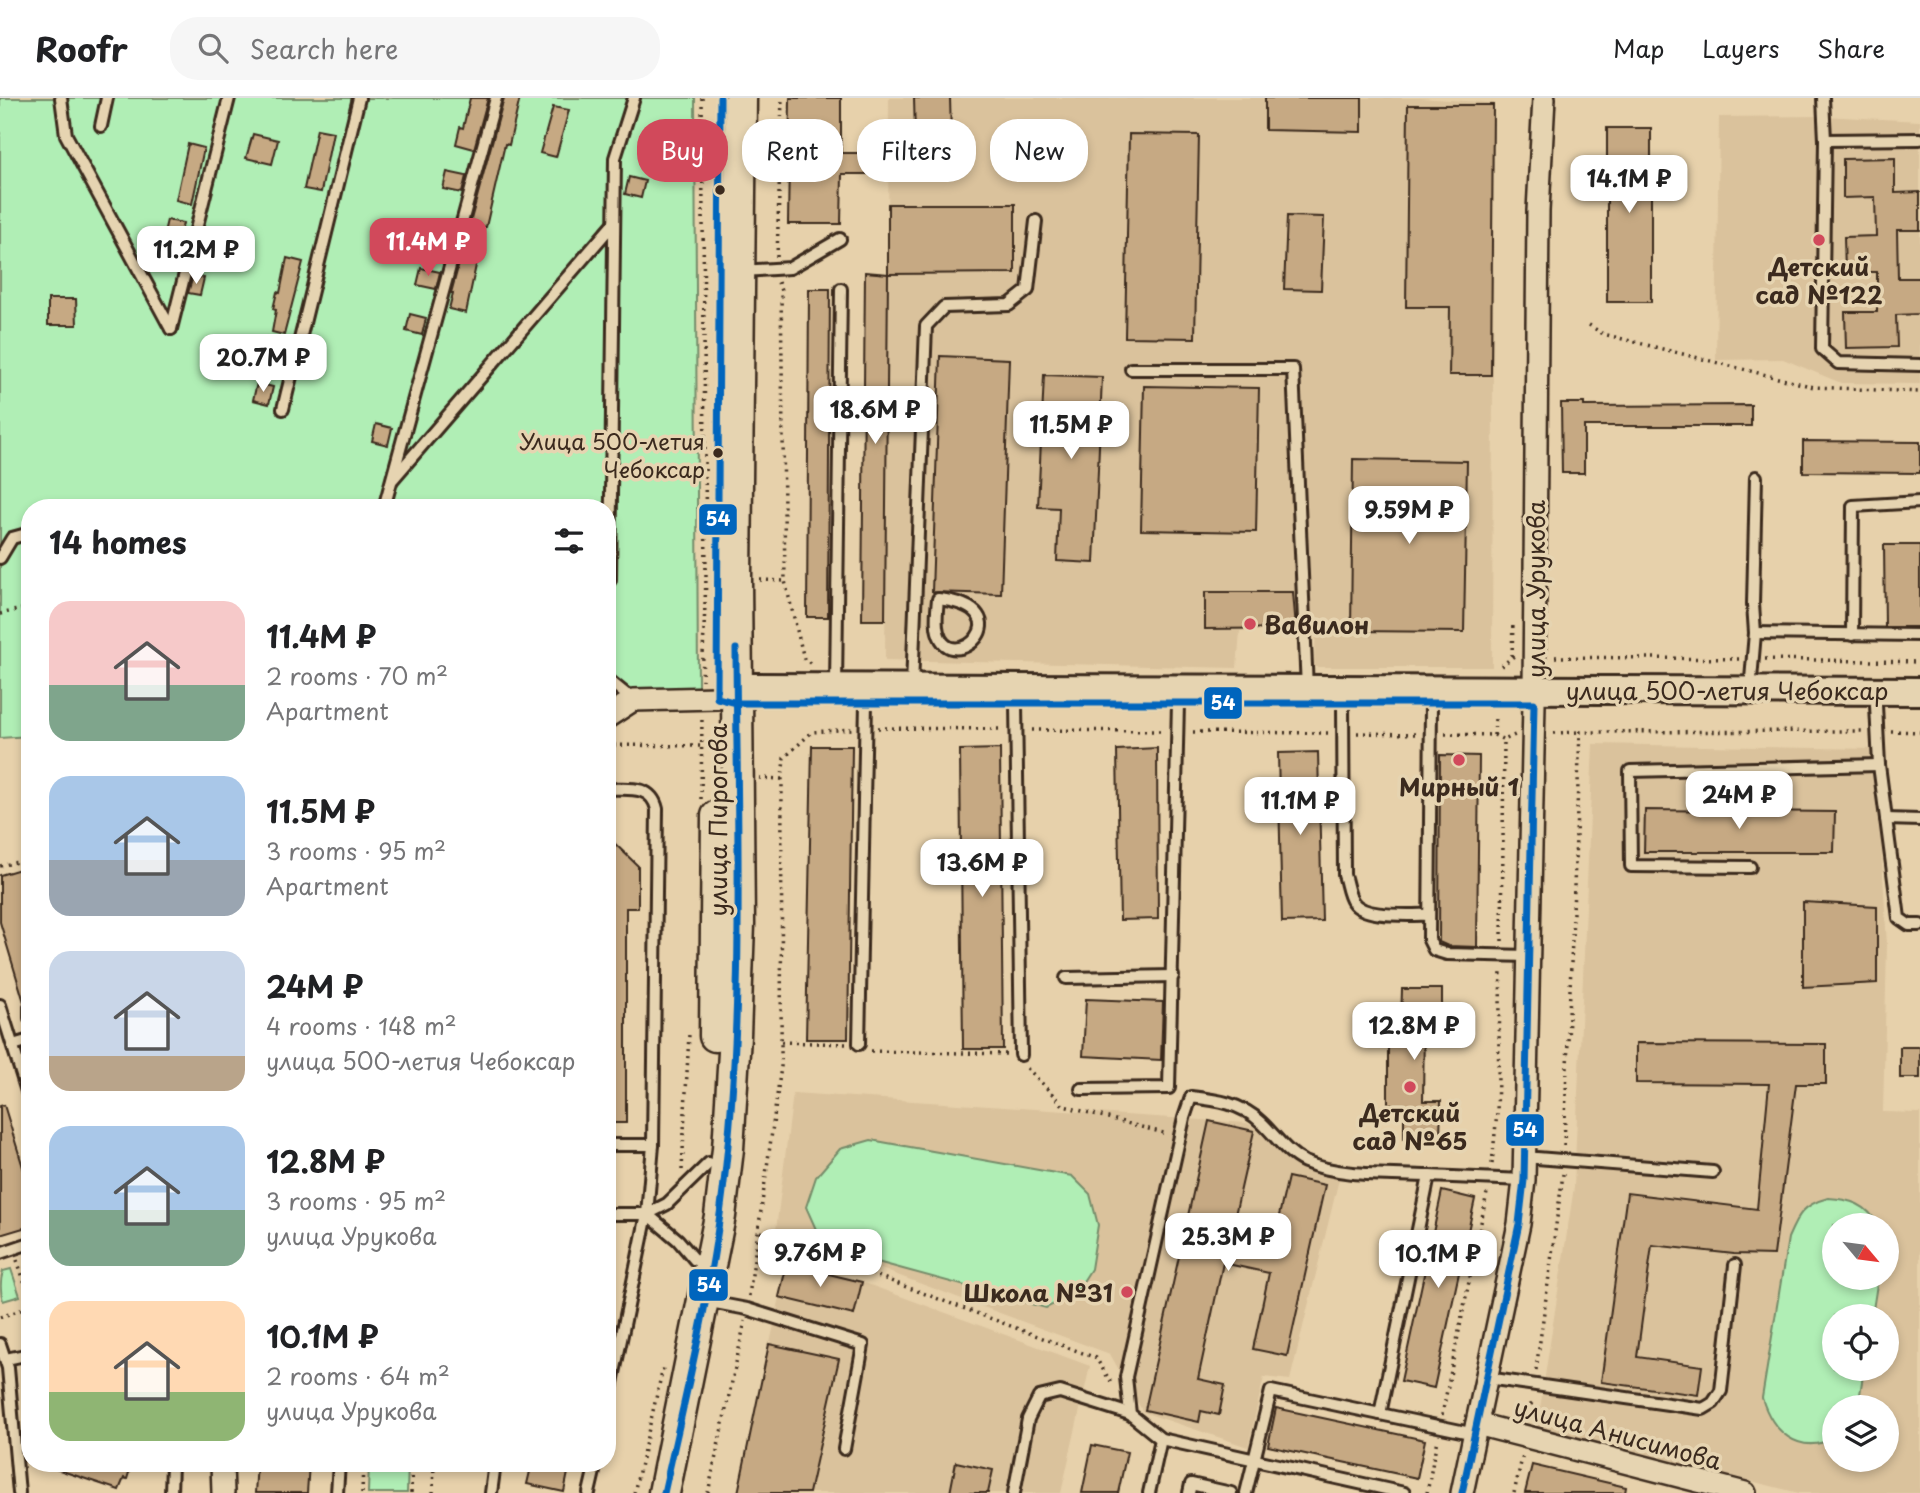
<!DOCTYPE html>
<meta charset="utf-8">
<style>
:root{--surface:#fff;--page:#f6f6f6;--text:#202124;--muted:#757577;--line:#e0e0e0;--accent:#d1495b}
body{margin:0;font-family:"Playpen Sans",sans-serif;background:var(--page);color:var(--text);height:100vh;display:flex;flex-direction:column;font-size:26px;white-space:nowrap}
*{box-sizing:border-box;margin:0}
p{font-size:23px;color:var(--muted)}
.icon{flex:none;width:38px;height:38px;fill:none;stroke:currentColor;stroke-width:2;stroke-linecap:round;stroke-linejoin:round}
.map{position:relative;flex:1;overflow:hidden}
.side{position:absolute;left:21px;top:401px;width:595px;height:973px;display:flex;flex-direction:column;background:var(--surface);border-radius:28px;box-shadow:0 4px 10px #0003}
.side>*{flex:none}
.top-card{position:absolute;left:637px;top:21px;width:665px;height:63px;display:flex;gap:14px}
.needle{width:46px;rotate:119deg}
.fabs{position:absolute;left:1822px;top:1115px;display:grid;gap:14px}
.fabs a{display:grid;place-items:center;width:77px;height:77px;border-radius:50%;background:var(--surface);box-shadow:0 4px 10px #0003;font-size:35px}
.price{position:absolute;translate:-50% -60px;padding:0 16px;border-radius:14px;background:#fff;color:#222;font-size:23px;line-height:46px;filter:drop-shadow(0 2px 4px #0008)}
.price::after{content:'';position:absolute;left:50%;top:42px;width:21px;height:16px;margin-left:-10px;background:inherit;clip-path:polygon(0 0,100% 0,50% 100%)}
.price.on{background:var(--accent);color:#fff}
ul{padding:0;list-style:none}
li{display:flex;align-items:center;gap:21px;height:175px;padding:0 28px}
li span{display:grid;place-items:center;flex:none;width:196px;height:140px;border-radius:21px;color:#555}
li>.icon{margin-inline-start:auto}
span .icon{width:84px;height:84px;fill:#fffc;stroke-width:1}
li b{font-size:30px}
h2{display:flex;justify-content:space-between;align-items:center;height:84px;padding:0 28px;font-size:30px}
.tag{padding:0 24px;border-radius:28px;background:var(--surface);box-shadow:0 4px 10px #0003;font-size:24px;line-height:63px}
.tag.on{background:var(--accent);color:#fff}
header{display:flex;align-items:center;gap:42px;box-sizing:border-box;height:98px;padding:0 35px;background:var(--surface);border-bottom:2px solid var(--line)}
header strong{font-size:33px}
nav{display:flex;gap:38px;margin-inline-start:auto;font-size:24px}
.search{width:490px;height:63px;background:var(--page);display:flex;align-items:center;gap:18px;box-sizing:border-box;padding:0 24px;border-radius:28px;color:var(--muted);font-size:26px}
.map>svg:first-child{display:block}
.built{fill:#dac29c;fill-rule:evenodd}
.green{fill:#b0eeb5;stroke:#768c6a;stroke-width:2}
.building{fill:#c6a983;stroke:#3b2a1e;stroke-width:2}
.lines{fill:none;stroke-linecap:round;stroke-linejoin:round}
.service-casing{stroke:#3b2a1e;stroke-width:16}
.minor-casing{stroke:#3b2a1e;stroke-width:26}
.tertiary-casing{stroke:#3b2a1e;stroke-width:32}
.secondary-casing{stroke:#3b2a1e;stroke-width:35}
.path{stroke:#3b2a1e;stroke-width:3.5;stroke-dasharray:2 5;stroke-linecap:butt}
.service{stroke:#e6d4b1;stroke-width:10}
.minor{stroke:#e6d4b1;stroke-width:21}
.tertiary{stroke:#e6d4b1;stroke-width:26}
.secondary{stroke:#e6d4b1;stroke-width:30}
.bus-1-casing{stroke:#e6d4b1;stroke-width:12}
.bus-1{stroke:#0065bd;stroke-width:7}
.bus-dot{fill:#3b2a1e;stroke:#e6d4b1;stroke-width:2.5}
.poi-dot{fill:#d1495b;stroke:#e6d4b1;stroke-width:2.5}
.labels{text-anchor:middle;dominant-baseline:central;stroke-width:7;stroke-linejoin:round;paint-order:stroke}
.bus-label{font-size:22px;fill:#3b2a1e;stroke:#e6d4b1;text-anchor:end}
.poi-label{font-size:24px;font-weight:bold;fill:#3b2a1e;stroke:#e6d4b1}
.street-label{font-size:24px;fill:#3b2a1e;stroke:#e6d4b1}
.line-badge{stroke:#e6d4b1;stroke-width:2.5}
.badge-label{font-size:19px;text-anchor:middle;font-weight:bold;fill:#fff}
</style>
<header>
<strong>Roofr</strong>
<div class="search"><svg class="icon" aria-label="search" viewBox="0 0 24 24"><circle cx="10" cy="10" r="6"/><path d="M15 15l6 6"/></svg>Search here</div>
<nav><a>Map</a><a>Layers</a><a>Share</a></nav>
</header>
<div class="map">
<svg width="1920" height="1395" viewBox="0 0 1920 1395">
<rect width="100%" height="100%" fill="#e7d1ab"/>
<filter id="ink" filterUnits="userSpaceOnUse"><feTurbulence type="fractalNoise" baseFrequency=".0143" numOctaves="2"/><feDisplacementMap in="SourceGraphic" scale="14" xChannelSelector="R" yChannelSelector="G"/><feConvolveMatrix kernelMatrix="1 2 1 2 8 2 1 2 1" color-interpolation-filters="sRGB"/></filter>
<g filter="url(#ink)">
<!-- built -->
<g class="built">
<path d="M889,0h531l74,5 -2,564h-178l2,-36 -11,-1 -65,1 -3,37 -352,-8z"/>
<path d="M1823,18l97,5v263l-79,-1 -58,-24 -67,1 3,-243z"/>
<path d="M1593,646l283,5 11,197 -4,166 37,1v380h-121l-262,-65 37,-241zM1834,1127h52v53h-52zM1834,1218h52v52h-52zM1834,1309h52v53h-52z"/>
<path d="M793,995l454,30 92,56 -49,201 -26,-3 -16,70 -105,-35 -33,-58 -334,-124z"/>
<path d="M787,1166l75,18 228,84 -29,127h-323z"/>
</g>
<!-- green -->
<g class="green">
<path d="M0,0h695l3,591h-91v-181h-577v228l-30,2z"/>
<path d="M871,1042l201,36 18,18 8,31 -7,44 -16,25 -29,14 -209,-57 -19,-17 -12,-27 10,-30 24,-28z"/>
<path d="M1828,1100c22,1 39,6 50,27h-44v53h44l-6,38h-38v52l30,1 -6,38h-24v31c-36,18 -62,-7 -72,-40l26,-160c10,-23 14,-33 40,-40z"/>
<path d="M11,1171l9,27 -17,5c-3,-10 -3,-20 0,-30z"/>
<path d="M369,1365h39l-1,30h-39z"/>
</g>
<!-- building -->
<g class="building">
<path d="M470,0h18l-14,51 -18,-5 4,-17 3,1z"/>
<path d="M504,0h16l-11,47 -4,-1 -19,83h-2l-18,86 -17,-4 4,-16h-2z"/>
<path d="M790,0h51v55h35v21h-34l-1,50h-53z"/>
<path d="M914,0h36l2,72 -36,1z"/>
<path d="M1265,0h97v34l-97,-2z"/>
<path d="M1408,7h85l-2,270h-42l1,-68h-44z"/>
<path d="M553,9l16,3 -13,47 -16,-4z"/>
<rect x="1607" y="30" width="44" height="174"/>
<path d="M317,31l16,3 -12,60 -17,-3z"/>
<path d="M253,36l25,6 -6,24 -26,-6z"/>
<path d="M1129,36l70,1 -4,203 -70,-1z"/>
<path d="M188,46l16,4 -12,56 -16,-4z"/>
<path d="M1895,60v35l25,-1v38h-23l1,48h22v36l-24,1 1,32 -51,1 -1,-36h32v-40h-32l-1,-35 32,-1 -1,-39 -32,1v-39z"/>
<path d="M447,74l19,4 -4,17 -19,-4z"/>
<path d="M629,79l16,4 -4,17 -16,-4z"/>
<path d="M888,106h127v69l-127,1z"/>
<path d="M1287,118l37,1 -3,73 -37,-1z"/>
<path d="M167,122l16,3 -4,17 -16,-3z"/>
<path d="M287,160l16,4 -19,73 -12,-3 4,-22 -3,-1 4,-17 3,1z"/>
<path d="M421,170l19,4 -4,17 -19,-4z"/>
<path d="M865,174l23,2 -3,346h-23z"/>
<path d="M193,178l11,2 -4,17 -12,-2z"/>
<path d="M809,191h21l-2,328h-21z"/>
<path d="M48,201h28l1,26h-29z"/>
<path d="M410,216l16,4 -4,17 -16,-4z"/>
<path d="M267,239l16,4 -4,17 -16,-4z"/>
<path d="M940,258l69,3 -8,235 -69,-2z"/>
<path d="M1044,277l58,2 -8,186 -37,-2 2,-53 -21,-1z"/>
<path d="M257,285l16,4 -4,17 -16,-4z"/>
<path d="M1144,288l115,2 -3,144 -115,-2z"/>
<path d="M1561,305h23v3l167,-1v21h-167v47h-22z"/>
<path d="M376,326l16,4 -4,17 -16,-4z"/>
<path d="M1803,343l117,1v31l-117,-1z"/>
<path d="M1353,361l114,2 -3,171 -113,-1z"/>
<path d="M1884,447h36v82h-35z"/>
<path d="M1205,494h88l3,36 -91,1z"/>
<path d="M812,648h40l-4,293h-42z"/>
<path d="M1157,650l1,171 -38,1 -3,-170z"/>
<path d="M1000,651l3,300h-40l-3,-299z"/>
<path d="M1318,654l4,169 -40,1 -4,-169z"/>
<path d="M1440,657l39,1 -2,191 -29,-1 -9,-4z"/>
<path d="M1645,712l190,2 -1,40h-190z"/>
<path d="M607,738l31,30v42h-12v215h-19z"/>
<path d="M30,768v133l-6,3 -24,-80v-47z"/>
<path d="M1803,804l74,4v77l-74,4z"/>
<path d="M1402,891h40v36h-18l-1,76h18l-1,37h-36v-34h-16v-82h13z"/>
<path d="M1086,901l77,3 -2,58 -78,-4z"/>
<path d="M1636,945l190,1v40h-30l-22,171 -40,-1 -82,-9 -15,112 65,9 -4,29 -97,-13 26,-189 130,16 12,-125 -133,-1z"/>
<rect x="1900" y="949" width="20" height="31"/>
<path d="M4,1007l26,85v36l-30,9v-129z"/>
<path d="M1209,1023l45,10 -24,106 42,9 16,-69 37,8 -38,171 -34,-7 16,-76 -46,-10 -25,116 27,6 -6,30 -18,-4 -2,11 -54,-12z"/>
<path d="M1442,1093l33,8 -41,189 -33,-7z"/>
<path d="M787,1166l75,18 -8,33 -75,-18z"/>
<path d="M769,1246l70,15 -30,134h-71z"/>
<path d="M1276,1310l149,32 -8,38 -149,-32z"/>
<path d="M1092,1347l35,7 -9,41h-36z"/>
<path d="M956,1364l37,8 -5,23h-38z"/>
<path d="M47,1365h85l-5,16 -3,-1 -5,12 -72,-24z"/>
<path d="M257,1365h52l-2,30h-52z"/>
<path d="M532,1365h38l-6,29 -37,-8z"/>
<path d="M1532,1367l94,22 -1,6h-100z"/>
</g>
<g class="lines">
<!-- service casing -->
<g class="service-casing">
<g id="service">
<path d="M61,0l5,37 105,194"/>
<path d="M1823,0l2,42 -3,209 16,14 82,2"/>
<path d="M101,28l6,-28"/>
<path d="M1825,42l95,-1"/>
<path d="M742,173l48,-3 50,-29"/>
<path d="M171,231l58,-231"/>
<path d="M1131,271h162l14,320"/>
<path d="M283,311l76,-311"/>
<path d="M393,381l221,-256"/>
<path d="M384,410l112,-410"/>
<path d="M0,460l12,-20 18,-5"/>
<path d="M610,482l5,-422 19,-60"/>
<path d="M938,501c90,10 13,81 0,33 -3,-10 -1,-22 0,-33z"/>
<path d="M1755,535l165,2"/>
<path d="M1852,537l1,-129 67,-4"/>
<path d="M607,581l26,21"/>
<path d="M836,588l5,-397"/>
<path d="M912,589l14,-361 18,-19 65,-2 19,-15 8,-69"/>
<path d="M1750,593l5,-58 -2,-29 3,-127"/>
<path d="M1016,605l5,352"/>
<path d="M1343,605l1,172c3,8 4,20 9,27 11,17 57,12 76,13"/>
<path d="M1431,605l-2,237 5,10 13,4 81,2"/>
<path d="M1876,607l3,60 20,153 10,7h11"/>
<path d="M607,691c20,0 44,-5 50,20l-4,336 -6,69 -40,193"/>
<path d="M1886,721l34,1"/>
<path d="M1750,769l-119,-1 -1,-95 249,-6"/>
<path d="M1066,880l107,-2"/>
<path d="M0,907l30,96"/>
<path d="M30,909v11"/>
<path d="M859,946l7,-341"/>
<path d="M13,947l17,-5"/>
<path d="M1081,991l88,-1 9,-385"/>
<path d="M607,1047h46"/>
<path d="M1524,1059l189,15"/>
<path d="M607,1116h40l20,-10 42,-41"/>
<path d="M647,1116l31,26 17,20"/>
<path d="M0,1155l30,-10"/>
<path d="M705,1203l42,8 116,36 -19,104"/>
<path d="M0,1246l8,24 11,125"/>
<path d="M6,1261l24,-5"/>
<path d="M1487,1280l216,31 10,-6 8,-12 14,-126"/>
<path d="M1380,1316l49,-238 95,4"/>
<path d="M171,1395l1,-30"/>
<path d="M337,1395l2,-30"/>
<path d="M491,1395l4,-30"/>
<path d="M589,1395l7,-30"/>
<path d="M1014,1395l14,-74 11,-22 21,-5 70,22"/>
<path d="M1149,1395l12,-54"/>
<path d="M1189,1395l2,-9 40,9"/>
<path d="M1246,1395l25,-102 204,43"/>
<path d="M1404,1395l-243,-54 -31,-25 -4,-37 58,-259 7,-21c26,3 50,6 70,25 15,14 25,31 44,40 34,15 86,12 124,14"/>
</g>
</g>
<!-- minor casing -->
<g class="minor-casing">
<g id="minor">
<path d="M1534,592l4,-479 6,-113"/>
<path d="M607,619l26,-17 84,-2"/>
<path d="M1477,1326l268,69"/>
<path d="M222,1365l1,30"/>
<path d="M1462,1395l57,-269 5,-44 10,-477"/>
</g>
</g>
<!-- tertiary casing -->
<g class="tertiary-casing">
<path id="tertiary" d="M737,589l1183,4"/>
</g>
<!-- secondary casing -->
<g class="secondary-casing">
<g id="secondary">
<path d="M715,938l2,-220"/>
<path d="M664,1395l56,-277 8,-67 7,-113 4,-112 -3,-345 5,-481"/>
</g>
</g>
<!-- path -->
<g class="path">
<path d="M702,0l4,480 -4,102"/>
<path d="M777,159l5,-159"/>
<path d="M778,184l3,9 4,290 19,78 6,4 1,4"/>
<path d="M1589,227l14,9 211,53 106,5"/>
<path d="M760,482l25,1"/>
<path d="M0,516l30,-7"/>
<path d="M1512,558l1,-35"/>
<path d="M1555,559l184,2"/>
<path d="M1765,561l155,3"/>
<path d="M1501,568l13,-10"/>
<path d="M878,630l125,1"/>
<path d="M1032,632l132,1"/>
<path d="M1891,633l29,1"/>
<path d="M1193,634l135,1"/>
<path d="M1357,635l59,1"/>
<path d="M1554,635l26,-1"/>
<path d="M1445,636l49,1 10,5 11,-5"/>
<path d="M1494,637l1,-16"/>
<path d="M607,647l95,1"/>
<path d="M759,680l23,1"/>
<path d="M701,701l1,-83"/>
<path d="M0,768l30,-7"/>
<path d="M1502,843l2,-201"/>
<path d="M781,944l65,2"/>
<path d="M871,953l136,3"/>
<path d="M1027,970l37,38 103,28"/>
<path d="M1564,1047l16,-413 282,-1"/>
<path d="M1492,1066l5,-51 4,-144"/>
<path d="M682,1072l7,-136"/>
<path d="M760,1134l336,126 16,26"/>
<path d="M17,1162l13,38"/>
<path d="M749,1198l32,-229 1,-288 2,-21 28,-26 40,-3"/>
<path d="M0,1219l30,-10"/>
<path d="M1536,1272l27,-196"/>
<path d="M1442,1317l45,-222"/>
<path d="M1529,1321l3,-20"/>
<path d="M362,1395l1,-30"/>
<path d="M411,1395l1,-30"/>
<path d="M433,1395l1,-30"/>
<path d="M634,1395l29,-125"/>
<path d="M708,1395l37,-172"/>
<path d="M1427,1395l10,-54"/>
<path d="M1514,1395l9,-39"/>
</g>
<!-- service -->
<use href="#service" class="service"/>
<!-- minor -->
<use href="#minor" class="minor"/>
<!-- tertiary -->
<use href="#tertiary" class="tertiary"/>
<!-- secondary -->
<use href="#secondary" class="secondary"/>
<!-- bus-1 casing -->
<g class="bus-1-casing">
<g id="bus-1">
<path d="M720,0l-3,600 20,5h797l-10,477 -5,44 -57,269"/>
<path d="M664,1395c22,-100 47,-200 59,-302 22,-179 14,-362 13,-542"/>
</g>
</g>
<!-- bus-1 -->
<use href="#bus-1" class="bus-1"/>
</g>
</g>
<!-- markers -->
<g class="bus-dot">
<circle cx="720" cy="92" r="6"/>
<circle cx="718" cy="355" r="6"/>
</g>
<g class="poi-dot">
<circle cx="1819" cy="142" r="7"/>
<circle cx="1250" cy="526" r="7"/>
<circle cx="1459" cy="662" r="7"/>
<circle cx="1410" cy="989" r="7"/>
<circle cx="1127" cy="1194" r="7"/>
</g>
<g class="labels">
<!-- bus labels -->
<g class="bus-label">
<text x="705" y="342">Улица 500-летия<tspan x="705" dy="28">Чебоксар</tspan></text>
</g>
<!-- poi labels -->
<g class="poi-label">
<text x="1819" y="168">Детский<tspan x="1819" dy="28">сад №122</tspan></text>
<text x="1264" y="526" text-anchor="start">Вавилон</text>
<text x="1459" y="688">Мирный 1</text>
<text x="1410" y="1014">Детский<tspan x="1410" dy="28">сад №65</tspan></text>
<text x="1113" y="1194" text-anchor="end">Школа №31</text>
</g>
<!-- street labels -->
<g class="street-label">
<text transform="translate(1535 491) rotate(-90)">улица Урукова</text>
<text x="1727" y="592">улица 500-летия Чебоксар</text>
<text transform="translate(717 722) rotate(-90)">улица Пирогова</text>
<text transform="translate(1618 1335) rotate(15)">улица Анисимова</text>
</g>
</g>
<g class="line-badge">
<rect x="698" y="405" width="40" height="33" rx="7" fill="#0065bd"/>
<rect x="1203" y="588" width="40" height="34" rx="7" fill="#0065bd"/>
<rect x="1505" y="1015" width="40" height="34" rx="7" fill="#0065bd"/>
<rect x="688" y="1170" width="41" height="34" rx="7" fill="#0065bd"/>
</g>
<g class="badge-label">
<text x="718" y="428">54</text>
<text x="1223" y="612">54</text>
<text x="1525" y="1039">54</text>
<text x="709" y="1194">54</text>
</g>
</svg>
<div class="fabs">
<a><svg class="needle" viewBox="-14 -14 28 28"><path d="M0-13l5 13h-10z" fill="#e53935"/><path d="M0 13l5-13h-10z" fill="#757577"/></svg></a>
<a><svg class="icon" aria-label="locate" viewBox="0 0 24 24"><circle cx="12" cy="12" r="6"/><path d="M12 2v4M12 18v4M2 12h4M18 12h4"/></svg></a>
<a><svg class="icon" aria-label="layers" viewBox="0 0 24 24"><path d="M12 4l9 5-9 5-9-5zM3 14l9 5 9-5"/></svg></a>
</div>
<b class="price" style="left:1629px;top:117px">14.1M ₽</b>
<b class="price on" style="left:428px;top:180px">11.4M ₽</b>
<b class="price" style="left:196px;top:188px">11.2M ₽</b>
<b class="price" style="left:263px;top:296px">20.7M ₽</b>
<b class="price" style="left:875px;top:348px">18.6M ₽</b>
<b class="price" style="left:1071px;top:363px">11.5M ₽</b>
<b class="price" style="left:1409px;top:448px">9.59M ₽</b>
<b class="price" style="left:1739px;top:733px">24M ₽</b>
<b class="price" style="left:1300px;top:739px">11.1M ₽</b>
<b class="price" style="left:982px;top:801px">13.6M ₽</b>
<b class="price" style="left:1414px;top:964px">12.8M ₽</b>
<b class="price" style="left:1228px;top:1175px">25.3M ₽</b>
<b class="price" style="left:820px;top:1191px">9.76M ₽</b>
<b class="price" style="left:1438px;top:1192px">10.1M ₽</b>
<div class="top-card">
<a class="tag on">Buy</a>
<a class="tag">Rent</a>
<a class="tag">Filters</a>
<a class="tag">New</a>
</div>
<section class="side">
<h2>14 homes<svg class="icon" aria-label="filters" viewBox="0 0 24 24"><path d="M4 7h16M4 17h16"/><circle cx="9" cy="7" r="2"/><circle cx="15" cy="17" r="2"/></svg></h2>
<ul>
<li><span style="background:linear-gradient(#f6c9c9 60%,#7fa58c 0)"><svg class="icon" aria-label="home" viewBox="0 0 24 24"><path d="M3 11l9-7 9 7M6 9v11h12V9"/></svg></span><div><b>11.4M ₽</b><p>2 rooms · 70 m²</p><p>Apartment</p></div></li>
<li><span style="background:linear-gradient(#a9c7e8 60%,#9aa5b1 0)"><svg class="icon" aria-label="home" viewBox="0 0 24 24"><path d="M3 11l9-7 9 7M6 9v11h12V9"/></svg></span><div><b>11.5M ₽</b><p>3 rooms · 95 m²</p><p>Apartment</p></div></li>
<li><span style="background:linear-gradient(#c9d6e8 75%,#b9a48a 0)"><svg class="icon" aria-label="home" viewBox="0 0 24 24"><path d="M3 11l9-7 9 7M6 9v11h12V9"/></svg></span><div><b>24M ₽</b><p>4 rooms · 148 m²</p><p>улица 500-летия Чебоксар</p></div></li>
<li><span style="background:linear-gradient(#a9c7e8 60%,#7fa58c 0)"><svg class="icon" aria-label="home" viewBox="0 0 24 24"><path d="M3 11l9-7 9 7M6 9v11h12V9"/></svg></span><div><b>12.8M ₽</b><p>3 rooms · 95 m²</p><p>улица Урукова</p></div></li>
<li><span style="background:linear-gradient(#ffd9b3 65%,#8fb573 0)"><svg class="icon" aria-label="home" viewBox="0 0 24 24"><path d="M3 11l9-7 9 7M6 9v11h12V9"/></svg></span><div><b>10.1M ₽</b><p>2 rooms · 64 m²</p><p>улица Урукова</p></div></li>
</ul>
</section>
</div>
